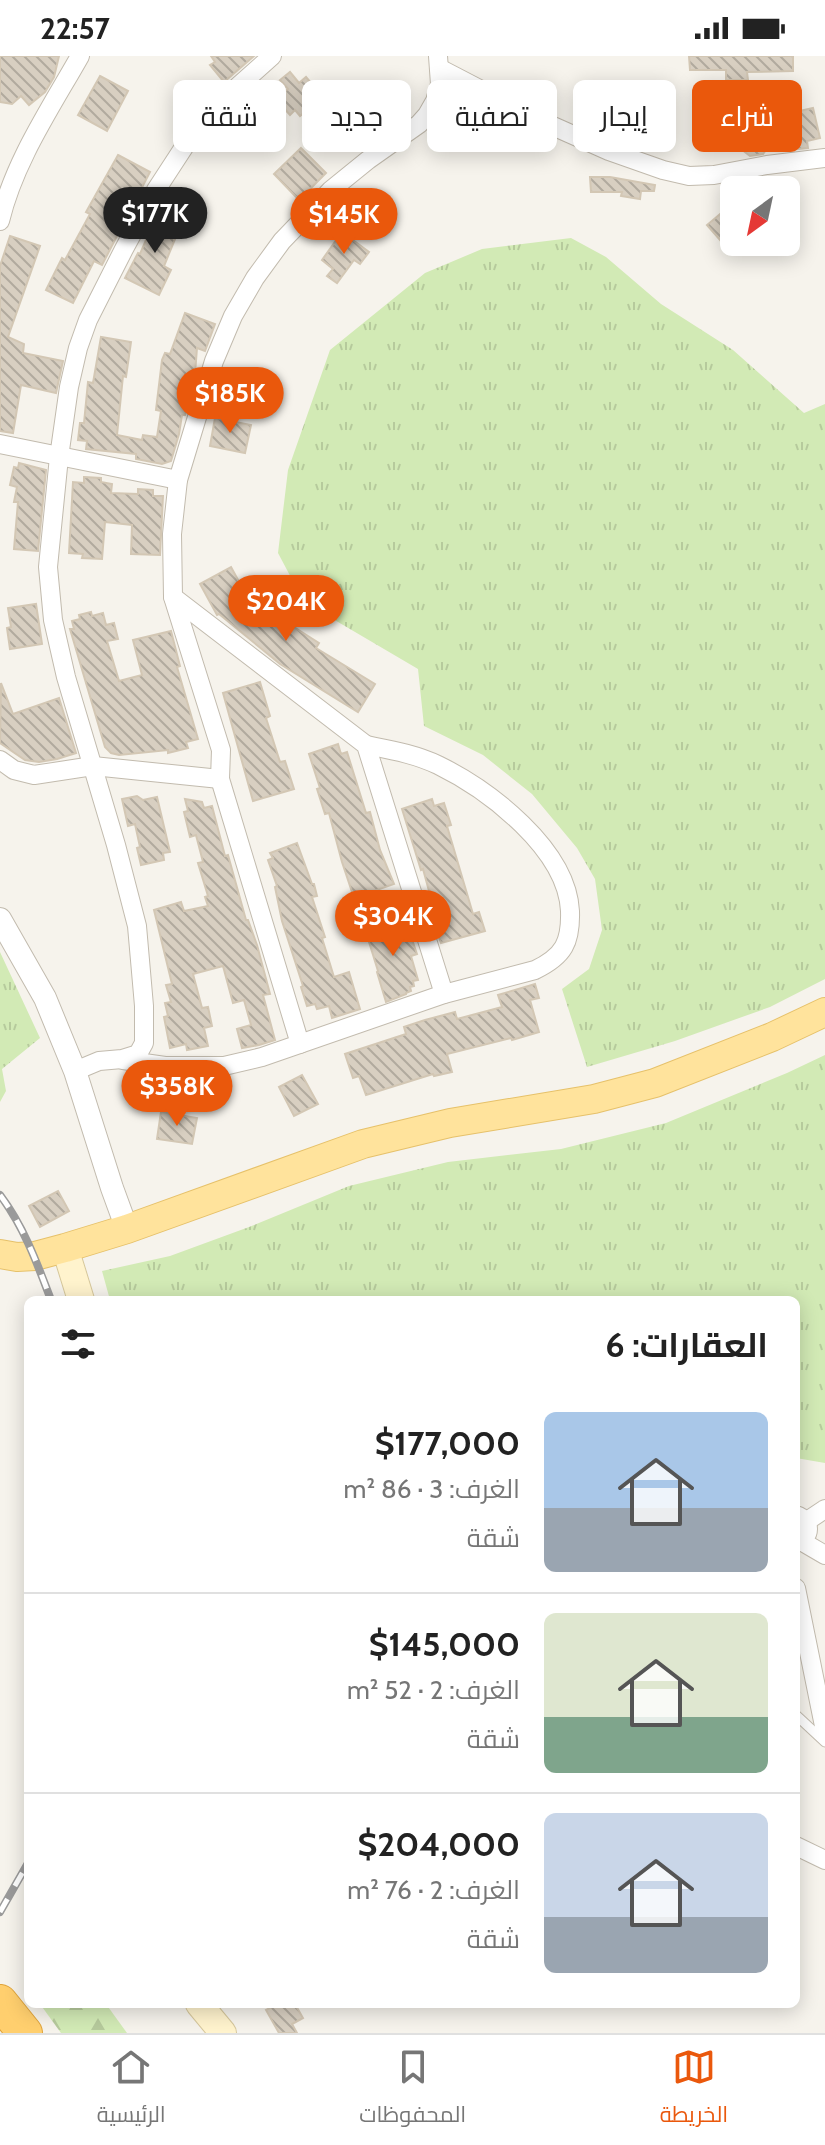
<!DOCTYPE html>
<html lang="ar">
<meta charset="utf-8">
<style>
:root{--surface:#fff;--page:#f6f6f6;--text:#222;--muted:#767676;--line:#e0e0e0;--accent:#ea580c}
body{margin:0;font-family:Cabin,Cairo,sans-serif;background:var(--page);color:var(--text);direction:rtl;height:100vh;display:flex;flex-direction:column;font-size:30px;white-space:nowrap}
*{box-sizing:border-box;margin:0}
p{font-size:26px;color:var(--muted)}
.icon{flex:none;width:44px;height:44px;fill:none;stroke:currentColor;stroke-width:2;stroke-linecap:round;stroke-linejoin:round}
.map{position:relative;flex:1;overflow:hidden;direction:ltr}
.panel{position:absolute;left:24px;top:1240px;width:776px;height:712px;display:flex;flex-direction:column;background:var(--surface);border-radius:12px;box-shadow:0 4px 20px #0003;direction:rtl}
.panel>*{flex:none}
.banner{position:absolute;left:24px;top:24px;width:778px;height:72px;direction:rtl;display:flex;gap:16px}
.needle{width:52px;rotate:213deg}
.controls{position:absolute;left:720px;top:120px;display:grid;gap:16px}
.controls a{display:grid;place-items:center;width:80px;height:80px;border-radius:12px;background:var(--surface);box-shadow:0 4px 20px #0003;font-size:40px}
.price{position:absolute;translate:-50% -68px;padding:0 18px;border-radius:28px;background:var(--accent);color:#fff;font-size:26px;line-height:52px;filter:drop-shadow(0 2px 4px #0008)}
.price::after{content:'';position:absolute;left:50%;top:48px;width:24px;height:18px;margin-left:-12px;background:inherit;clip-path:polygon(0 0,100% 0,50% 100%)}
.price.active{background:#222;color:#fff}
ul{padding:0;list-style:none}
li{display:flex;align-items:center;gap:24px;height:200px;padding:0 32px}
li+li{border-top:2px solid var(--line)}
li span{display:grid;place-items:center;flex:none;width:224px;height:160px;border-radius:12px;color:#555}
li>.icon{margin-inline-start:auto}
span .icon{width:96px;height:96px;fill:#fffc;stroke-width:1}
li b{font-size:34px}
h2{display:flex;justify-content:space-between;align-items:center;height:96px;padding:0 32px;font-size:34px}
.pill{padding:0 28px;border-radius:12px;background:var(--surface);box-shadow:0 4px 20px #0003;font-size:28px;line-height:72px}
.pill.active{background:var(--accent);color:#fff}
.status{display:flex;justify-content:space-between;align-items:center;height:56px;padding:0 40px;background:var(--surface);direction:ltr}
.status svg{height:22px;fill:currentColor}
.tabs{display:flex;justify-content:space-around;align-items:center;height:112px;border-top:2px solid var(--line);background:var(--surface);font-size:22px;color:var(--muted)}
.tabs a{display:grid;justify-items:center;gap:4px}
.tabs .active{color:var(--accent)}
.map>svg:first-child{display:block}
.grass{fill:url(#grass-tufts)}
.forest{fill:url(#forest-firs)}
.building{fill:url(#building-back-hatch);stroke:#d3c7b4;stroke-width:2}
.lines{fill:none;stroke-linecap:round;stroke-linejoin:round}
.service-casing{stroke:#c2bbae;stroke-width:11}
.minor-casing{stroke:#c2bbae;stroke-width:20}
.tertiary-casing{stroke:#c2bbae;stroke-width:24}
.secondary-casing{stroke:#d6c79b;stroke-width:28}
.primary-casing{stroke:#e6c16a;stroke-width:30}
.motorway-casing{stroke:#e0a43c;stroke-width:36}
.service{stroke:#fff;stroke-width:9}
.minor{stroke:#fff;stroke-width:18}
.tertiary{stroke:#fff;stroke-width:22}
.secondary{stroke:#fff3cd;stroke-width:26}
.primary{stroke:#ffe39c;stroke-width:28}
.motorway{stroke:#ffcf6e;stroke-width:34}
.rail-casing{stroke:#9a9a9a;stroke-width:8}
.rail{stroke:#fff;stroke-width:5;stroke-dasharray:15;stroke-linecap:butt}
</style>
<div class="status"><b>22:57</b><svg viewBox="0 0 49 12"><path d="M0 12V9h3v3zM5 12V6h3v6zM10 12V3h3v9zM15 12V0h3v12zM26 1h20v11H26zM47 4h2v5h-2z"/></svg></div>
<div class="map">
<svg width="825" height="1977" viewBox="0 0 825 1977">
<defs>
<pattern id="grass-tufts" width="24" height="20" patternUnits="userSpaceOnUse" patternTransform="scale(2)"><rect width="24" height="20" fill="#d2eab5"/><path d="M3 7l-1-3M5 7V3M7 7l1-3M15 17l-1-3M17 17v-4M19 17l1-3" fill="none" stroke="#b6ca9c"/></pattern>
<pattern id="forest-firs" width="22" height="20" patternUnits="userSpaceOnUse" patternTransform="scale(2)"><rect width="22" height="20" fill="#d2eab5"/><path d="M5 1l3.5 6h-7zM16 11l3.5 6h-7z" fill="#b6ca9c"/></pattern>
<pattern id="building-back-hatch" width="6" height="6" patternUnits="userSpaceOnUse" patternTransform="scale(2)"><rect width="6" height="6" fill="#d8cfc1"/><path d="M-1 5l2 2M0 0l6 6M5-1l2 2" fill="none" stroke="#b1aa9e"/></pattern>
</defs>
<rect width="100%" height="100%" fill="#f6f3ec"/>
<!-- grass -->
<g class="grass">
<path d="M571,182l35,19 55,47 72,46 71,63 21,-9v575l-55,28 -95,34 -88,26 -25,-78 27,-20 13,-39 -7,-51 -18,-31 -45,-54 -49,-39 -59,-29 -6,-57 -114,-67 -26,-49 10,-83 42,-120 95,-77 57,-24z"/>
<path d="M0,896l40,86 -38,31 4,22 -6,11z"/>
<path d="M825,999v408l-29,-5v-158h-686l-8,-29 68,-15 79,-29 100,-41 99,-24 113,-13 105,-26 121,-50z"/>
</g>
<!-- forest -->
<path class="forest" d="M40,1948h66l21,29h-66z"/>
<!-- building -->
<g class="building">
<path d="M0,0h59l-5,21 -9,15 -16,13 -8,-9 -9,8 -12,-2z"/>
<path d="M211,0h43l-30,26 -14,-17 5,-3z"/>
<path d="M689,0h104v15l-46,1 1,8h-22v-10h-36z"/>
<path d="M290,16l9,11 7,-6 11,13 -7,6 6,7 -16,13 -5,-6 -5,5 -14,-16 12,-10 -8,-9z"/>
<path d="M100,20l28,15 -21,40 -29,-16z"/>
<path d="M813,52l7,30 -13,3 1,7 -21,2 -4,-20 6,-1 -1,-8 8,-2 -1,-7z"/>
<path d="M753,68l20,16 -10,14 -13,2 -18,-14 7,-9 4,3z"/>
<path d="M644,69l2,18 -17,2 -6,-2 -3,-14z"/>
<path d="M301,92l25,25 -27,27 -25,-26z"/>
<path d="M118,99l32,17 -48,93 -8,-4 -21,42 -27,-13 16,-32 3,2 25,-46 -4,-2z"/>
<path d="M590,121h20l45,8 -1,6h-13l-1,8 -19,-3 1,-4h-31z"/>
<path d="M725,154l9,10v10l-13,11 -14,-16z"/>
<path d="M158,156l24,10 -18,44 7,4 -12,25 -34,-17 13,-25 2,1z"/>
<path d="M342,176l27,20 -9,12 -6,-4 -17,23 -10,-7 6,-7 -11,-9z"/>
<path d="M10,180l30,10 -32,91 16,7 -1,9 40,8 -7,32 -35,-8 -8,48 -13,-2v-165z"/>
<path d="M185,257l30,11 -10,27 -8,-3 -2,26h-2l-6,34 -2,7h-3l-3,19 -8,27 -9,3 -26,-5v-5l-50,-5 1,-8 -9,-1 2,-17h4l4,-41 5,1 8,-46 30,5 -5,35 -3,-1 -6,59 25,5 1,-5 14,2 4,-26 -5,-1 6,-50 3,-7 5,1z"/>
<path d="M215,362l36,7 -6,28 -35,-7z"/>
<path d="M19,407l27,7 -8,81 -24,-2 4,-47h-4l3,-15 -7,-2 4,-18 4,1z"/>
<path d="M84,421l17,1v4l11,2 -1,9 27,1v-5l15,1v6h10l-3,59 -29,-1 1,-29 -27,-3 -3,37 -20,-1 1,-4 -14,-1 4,-71 11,1z"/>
<path d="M231,511l13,24 -5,3 48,40 5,-8 27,17 -3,5 59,36 -17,28 -78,-48 -61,-50 -2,1 -17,-31z"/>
<path d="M36,548l6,40 -32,5 -3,-21 4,-1 -3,-19z"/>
<path d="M91,556l1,4 11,-3 3,12 8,-2 4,16 -11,2 12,40 23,-6 -9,-35 38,-9 9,35 -3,1 21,72 -12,3 2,6 -20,5v-3l-49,5 -8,-2 -6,-6 -35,-118h4l-2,-8 8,-2 -1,-4z"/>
<path d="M260,626l10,34 -4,2 14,44 5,-1 9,28 -41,12 -30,-108z"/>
<path d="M1,627l12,31 46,-16 17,55 -19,6 -18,3 -14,-2 -25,-17z"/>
<path d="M338,688l3,10 6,-2 19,61 4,-1 10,38 14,34 -40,14 -12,-36 -13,-49 -4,1 -8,-25 3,-1 -11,-34z"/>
<path d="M137,740l6,4 14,-3 13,55 -7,1 1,7 -23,5 -4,-17 3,-1 -5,-23 -7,2 -6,-27z"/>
<path d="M185,743l17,3 2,6 8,-2 13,50 3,-1 18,65h2l9,25 13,49 -7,1 12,45 -16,5 -17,3 -5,-19 14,-4 -7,-25 -11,3 -10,-37 -30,8 9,34 6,-1 4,19 -8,2 4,18 -21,4 -1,-6 -16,4 -6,-31 4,-1 -3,-13 6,-1 -5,-17 6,-1 -18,-74 27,-8 3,9 24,-5 -3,-9 3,-1 -10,-33 5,-1 -7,-27 -6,2 -6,-25 4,-1z"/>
<path d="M432,743l2,7 10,-3 7,22 -4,1 26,88 6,-2 6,19 -44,12 -10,-29 4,-1 -12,-44 -2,1 -19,-61z"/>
<path d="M297,787l15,41h2l3,12 -5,1 13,40 -3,1 12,39 15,-5 11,37 -28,9 -3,-12 -12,3 -2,-5 -8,2 -6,-19 2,-1 -21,-65 -7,-34 2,-1 -9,-26 5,-2 -3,-5z"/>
<path d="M405,863l12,35 -6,2 7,24 -5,1 1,5 -4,1 1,4 -5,2v1l-20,8 -9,-30 1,-1 -13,-42z"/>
<path d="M535,928l4,14 -9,2 9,32 -27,8 -1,-2 -64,16 5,18 -18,4 -1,-2 -67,21 -7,-19 -6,2 -8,-24 61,-20 -2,-7 21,-7 30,-8 2,7 45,-12 -4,-12z"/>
<path d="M302,1019l16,29 -24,12 -15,-29z"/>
<path d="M161,1056l36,6 -5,26 -35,-5z"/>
<path d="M58,1135l11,20 -29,16 -11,-21z"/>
<path d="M278,1948h17l8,14 -11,6 5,9h-18l-13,-23z"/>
</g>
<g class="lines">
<!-- service casing -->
<g class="service-casing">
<path id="service" d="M796,1659l29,27"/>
</g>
<!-- minor casing -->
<g class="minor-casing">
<g id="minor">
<path d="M439,12l98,51 72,32 54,19 26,6 25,-1 53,-10 58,-7"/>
<path d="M0,165c14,-59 50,-112 80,-165"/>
<path d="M0,388l178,36"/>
<path d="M173,541l193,148 78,249"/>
<path d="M0,704l14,10 20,5 59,-9 127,13"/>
<path d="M300,988l-80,-265 1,-29 -48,-153 -1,-63 6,-54 36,-119 19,-45 22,-38 27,-37 49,-51 37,-30 51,-36 8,-9 8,-14 5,-17 -2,-28"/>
<path d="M123,1004l42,6h59l38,-9 182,-63 91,-24c29,-14 36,-28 35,-59 -3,-62 -81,-121 -132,-146 -23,-11 -47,-15 -72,-20"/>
<path d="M75,1015l24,-10 23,-2 16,-5 6,-11v-37l-7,-80 -21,-81 -50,-168 -13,-57 -5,-53 11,-110 10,-70 9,-39 10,-28 36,-71 32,-59 30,-46 30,-38 56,-50"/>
<path d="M796,1459c16,5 16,23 0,28"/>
<path d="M807,1465l18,-12"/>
<path d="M801,1485l24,14"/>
<path d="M796,1532l29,143"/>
<path d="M796,1790l29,14"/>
</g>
</g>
<!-- tertiary casing -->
<g class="tertiary-casing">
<path id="tertiary" d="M0,863l45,79 30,73 37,117 15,41"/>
</g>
<!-- secondary casing -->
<g class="secondary-casing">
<g id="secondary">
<path d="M65,1192l16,52"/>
<path d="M199,1948l24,29"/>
</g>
</g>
<!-- primary casing -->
<g class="primary-casing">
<path id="primary" d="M0,1198l17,3 18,-1 30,-8 62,-19 236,-85 87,-21 144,-24 61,-16 117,-46 53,-25"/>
</g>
<!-- motorway casing -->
<g class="motorway-casing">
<path id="motorway" d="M0,1946l25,31"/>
</g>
<!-- service -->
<use href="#service" class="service"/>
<!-- minor -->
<use href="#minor" class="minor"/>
<!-- tertiary -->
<use href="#tertiary" class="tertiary"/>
<!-- secondary -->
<use href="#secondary" class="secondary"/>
<!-- primary -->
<use href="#primary" class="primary"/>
<!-- motorway -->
<use href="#motorway" class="motorway"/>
<!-- rail casing -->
<g class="rail-casing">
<g id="rail">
<path d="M0,1139c24,32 37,68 51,105"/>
<path d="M0,1856l28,-49"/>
</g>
</g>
<!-- rail -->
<use href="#rail" class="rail"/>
</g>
</svg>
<div class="controls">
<a><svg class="needle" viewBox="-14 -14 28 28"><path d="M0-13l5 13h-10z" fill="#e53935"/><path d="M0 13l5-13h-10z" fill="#767676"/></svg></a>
</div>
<b class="price active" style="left:155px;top:199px">$177K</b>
<b class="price" style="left:344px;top:200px">$145K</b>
<b class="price" style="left:230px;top:379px">$185K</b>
<b class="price" style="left:286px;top:587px">$204K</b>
<b class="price" style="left:393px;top:902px">$304K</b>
<b class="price" style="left:177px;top:1072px">$358K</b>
<div class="banner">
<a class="pill active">شراء</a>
<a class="pill">إيجار</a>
<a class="pill">تصفية</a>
<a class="pill">جديد</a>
<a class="pill">شقة</a>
</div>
<section class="panel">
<h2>العقارات: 6<svg class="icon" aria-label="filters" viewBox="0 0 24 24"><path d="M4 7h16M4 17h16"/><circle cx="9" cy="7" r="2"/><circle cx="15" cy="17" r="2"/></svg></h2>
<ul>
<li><span style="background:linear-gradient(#a9c7e8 60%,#9aa5b1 0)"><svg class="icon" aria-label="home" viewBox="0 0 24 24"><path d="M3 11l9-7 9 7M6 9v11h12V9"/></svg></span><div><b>$177,000</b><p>الغرف: 3 · 86 m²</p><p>شقة</p></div></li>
<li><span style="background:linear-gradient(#dfe7d0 65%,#7fa58c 0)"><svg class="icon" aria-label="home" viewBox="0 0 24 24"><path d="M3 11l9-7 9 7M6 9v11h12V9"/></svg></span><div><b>$145,000</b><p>الغرف: 2 · 52 m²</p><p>شقة</p></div></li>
<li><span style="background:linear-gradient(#c9d6e8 65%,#9aa5b1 0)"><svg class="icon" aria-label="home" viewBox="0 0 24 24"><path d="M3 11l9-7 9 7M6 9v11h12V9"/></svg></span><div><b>$204,000</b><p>الغرف: 2 · 76 m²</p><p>شقة</p></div></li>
</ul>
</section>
</div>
<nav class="tabs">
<a class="active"><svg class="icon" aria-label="map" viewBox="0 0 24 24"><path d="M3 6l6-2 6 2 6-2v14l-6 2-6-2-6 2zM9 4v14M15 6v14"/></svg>الخريطة</a>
<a><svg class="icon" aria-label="saved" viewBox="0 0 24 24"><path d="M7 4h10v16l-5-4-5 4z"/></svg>المحفوظات</a>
<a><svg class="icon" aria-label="home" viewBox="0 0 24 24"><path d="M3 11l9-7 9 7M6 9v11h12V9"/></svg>الرئيسية</a>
</nav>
